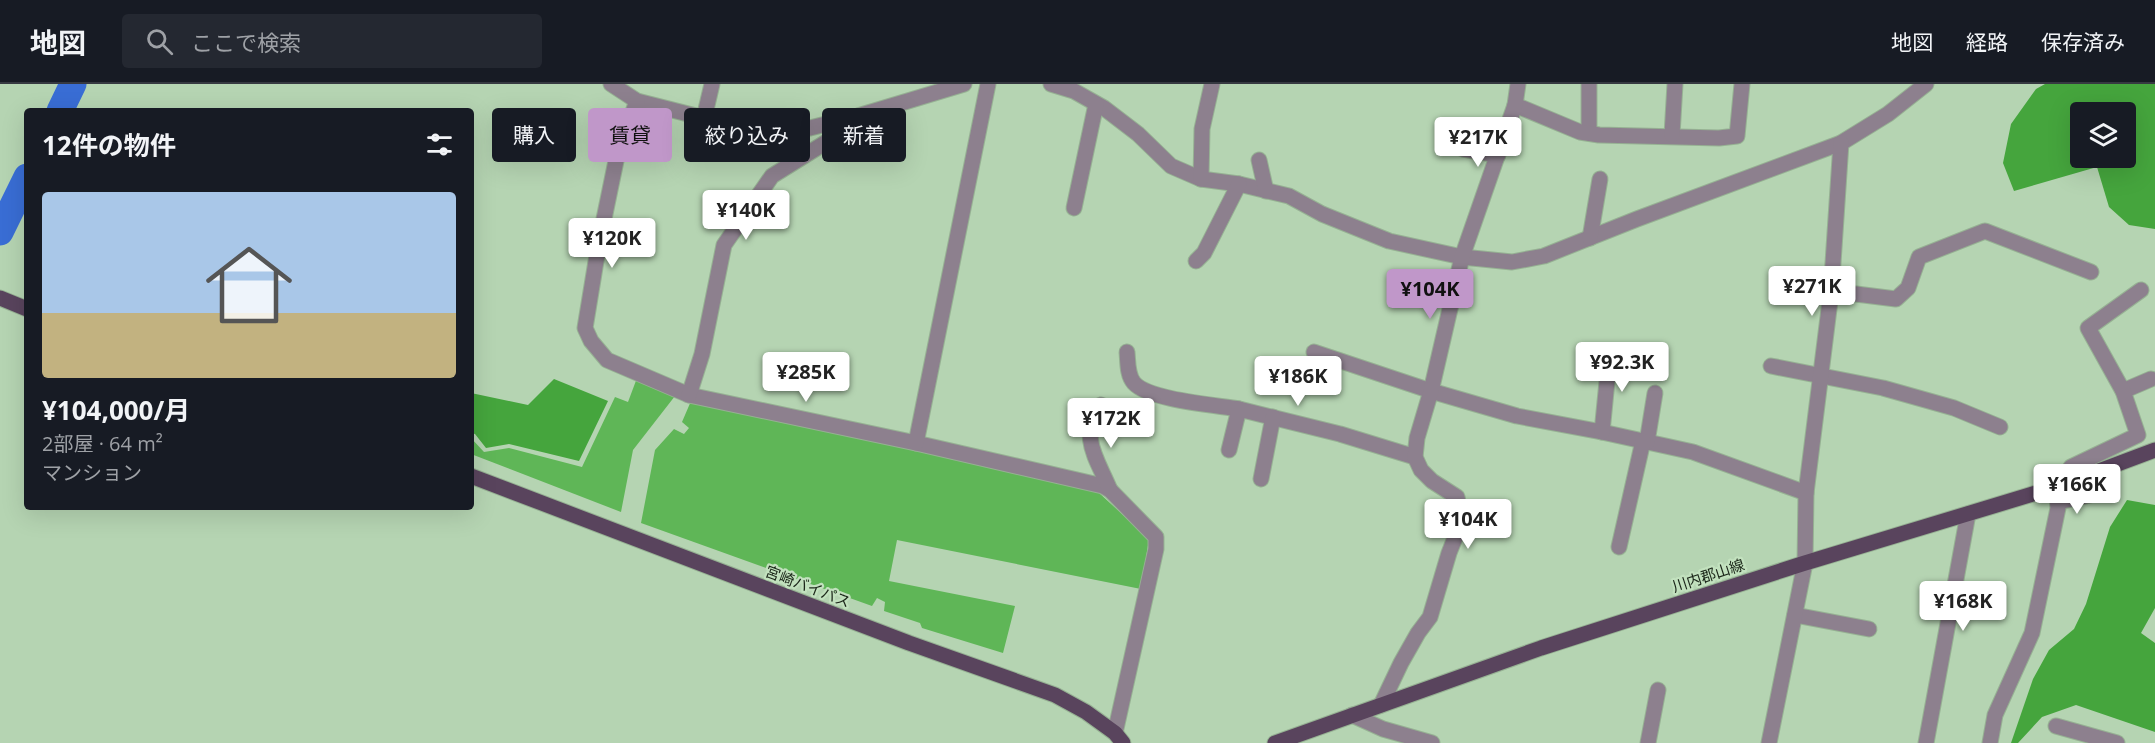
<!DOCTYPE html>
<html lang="ja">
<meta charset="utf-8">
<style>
:root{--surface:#171b24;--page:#242831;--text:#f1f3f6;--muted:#9ea1a6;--line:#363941;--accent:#c097c9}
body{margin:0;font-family:"Open Sans","Noto Sans JP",sans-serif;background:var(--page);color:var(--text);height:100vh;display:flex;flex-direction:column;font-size:22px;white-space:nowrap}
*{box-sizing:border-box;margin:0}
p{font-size:20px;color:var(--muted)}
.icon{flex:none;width:33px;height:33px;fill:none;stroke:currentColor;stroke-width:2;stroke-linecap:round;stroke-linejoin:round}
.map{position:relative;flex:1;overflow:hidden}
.drawer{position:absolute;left:24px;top:24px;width:450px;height:402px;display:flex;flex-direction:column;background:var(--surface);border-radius:6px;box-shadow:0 6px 24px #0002}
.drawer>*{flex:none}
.hud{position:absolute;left:492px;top:24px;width:570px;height:54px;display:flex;gap:12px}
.controls{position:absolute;left:2070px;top:18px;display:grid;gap:12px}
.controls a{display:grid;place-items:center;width:66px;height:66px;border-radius:6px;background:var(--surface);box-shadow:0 6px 24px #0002;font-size:30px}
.price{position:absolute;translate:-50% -51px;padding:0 14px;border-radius:6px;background:#fff;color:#222;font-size:20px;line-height:39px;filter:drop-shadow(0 2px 3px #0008)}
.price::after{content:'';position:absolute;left:50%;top:36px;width:18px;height:14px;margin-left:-9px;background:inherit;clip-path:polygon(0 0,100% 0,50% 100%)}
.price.on{background:var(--accent);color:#111}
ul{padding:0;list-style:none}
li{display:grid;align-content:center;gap:12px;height:318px;padding:0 18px}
li span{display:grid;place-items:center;height:186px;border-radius:6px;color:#555}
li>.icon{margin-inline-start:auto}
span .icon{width:108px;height:108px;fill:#fffc;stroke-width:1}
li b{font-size:26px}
h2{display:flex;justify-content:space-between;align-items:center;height:72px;padding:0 18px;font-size:26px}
.tag{padding:0 21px;border-radius:6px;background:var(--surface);box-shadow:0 6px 24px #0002;font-size:21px;line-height:54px}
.tag.on{background:var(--accent);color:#111}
header{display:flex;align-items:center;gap:36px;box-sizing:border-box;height:84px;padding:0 30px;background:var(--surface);border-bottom:2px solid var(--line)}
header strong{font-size:28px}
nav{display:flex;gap:33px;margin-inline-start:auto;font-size:21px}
.search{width:420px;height:54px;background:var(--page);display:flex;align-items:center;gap:15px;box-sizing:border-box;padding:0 21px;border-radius:6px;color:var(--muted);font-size:22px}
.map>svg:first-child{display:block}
.green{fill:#5fb657}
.forest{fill:#45a53d;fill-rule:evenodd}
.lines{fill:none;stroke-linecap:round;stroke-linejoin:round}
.river{stroke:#396dd4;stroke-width:27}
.street-casing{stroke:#96b193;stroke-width:17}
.primary-casing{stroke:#96b193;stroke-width:17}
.street{stroke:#8d808e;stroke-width:15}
.primary{stroke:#59445d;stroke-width:15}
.labels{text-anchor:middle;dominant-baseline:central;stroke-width:4.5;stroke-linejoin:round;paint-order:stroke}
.street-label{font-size:15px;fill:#1a2518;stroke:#c2e1be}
</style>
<header>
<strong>地図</strong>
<div class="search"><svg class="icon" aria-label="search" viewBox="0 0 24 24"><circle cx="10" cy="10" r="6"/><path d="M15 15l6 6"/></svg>ここで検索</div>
<nav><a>地図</a><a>経路</a><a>保存済み</a></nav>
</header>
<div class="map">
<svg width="2155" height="659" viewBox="0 0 2155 659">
<rect width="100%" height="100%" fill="#b5d4b2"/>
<!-- green -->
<g class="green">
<path d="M637,294l38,18 -42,54 -12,62 -150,-58v-16l13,14 25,-4 73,19 33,-70 13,5z"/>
<path d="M691,317l406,90 52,48 -8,50 -244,-49 -8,41 126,25 -12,47 -81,-25 -2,-5 -36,-12 1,-9 -8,-4 -5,8 -231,-83 14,-73 19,-21 10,5 5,-6 -7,-6z"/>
</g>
<!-- forest -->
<g class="forest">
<path d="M2045,0h110v145l-26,-4 -20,-18 -12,-40 -83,24 -11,-28 8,-39 25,-35zM2080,28h46v46h-46z"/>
<path d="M554,295l54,22 -29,60 -70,-17 -23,4 -11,-14 -4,-1v-40l57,12z"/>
<path d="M2127,416l28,5v103l-14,25 14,10v89l-79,-27 -34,12 -24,26h-7l22,-64 16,-29 25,-21 12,-25 24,-77z"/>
</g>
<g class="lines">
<!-- river -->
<g class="river">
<path d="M60,27l13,-27"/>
<path d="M0,148l27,-55"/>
</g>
<!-- street casing -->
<g class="street-casing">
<g id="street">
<path d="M611,0l26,17 122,31 51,-4 48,-12 106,-32"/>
<path d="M1051,0l23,7 30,17 34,26 33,32 30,13 38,5 50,12 33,18 67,27 73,16 50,5 32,-6 93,-37 204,-76 47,-29 38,-30"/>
<path d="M1589,0v49"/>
<path d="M637,17l-20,55 -18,87 -14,85 6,13 16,19 82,35 227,48 187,43 7,4 46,47v12l-41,184"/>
<path d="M1515,21l65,27 19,3 120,3 18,-2 5,-52"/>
<path d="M704,34l8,-34"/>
<path d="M1672,51l3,-51"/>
<path d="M1463,65l35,6"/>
<path d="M1259,76l7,31"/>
<path d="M1201,95l1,-50 10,-45"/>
<path d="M1074,124l22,-104"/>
<path d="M1590,154l10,-59"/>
<path d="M1196,177l8,-8 35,-69"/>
<path d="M1831,209l25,1 40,5 12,-11 11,-31 66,-26 106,41"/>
<path d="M1127,268c1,10 0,23 7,31 15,17 81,22 105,26"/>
<path d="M1314,268l117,39 86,25 85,16 91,20 113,41"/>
<path d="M1771,282l112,22 71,20 46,19"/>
<path d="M2123,307l28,-12"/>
<path d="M689,311l13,-41 22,-109 48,-69 64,-40 10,-17"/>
<path d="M1101,321c-23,32 -4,53 9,85"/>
<path d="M1602,348l8,-81"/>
<path d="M1647,358l8,-49"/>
<path d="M916,359l72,-359"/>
<path d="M1229,366l10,-41 101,25 75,23"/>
<path d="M1261,395l12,-62"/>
<path d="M2058,418l32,-7"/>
<path d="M1619,463l24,-106"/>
<path d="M1795,531l74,14"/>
<path d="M1381,621l20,-42 17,-30 12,-16 19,-64 13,-33 -5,-23 -25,-16 -11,-11 -6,-13 2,-19 14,-47 31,-134 53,-152 3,-21"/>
<path d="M1352,631l31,14 49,14"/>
<path d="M2056,642l61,17"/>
<path d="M1648,659l10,-53"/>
<path d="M1769,659l36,-180 1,-70 25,-200 10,-150"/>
<path d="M1926,659l42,-229"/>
<path d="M1990,659l5,-28 37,-82 26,-125 -2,-21 15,-20 67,-32 -15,-44 -35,-63 53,-38"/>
</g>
</g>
<!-- primary casing -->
<g class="primary-casing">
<g id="primary">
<path d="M0,214l27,11"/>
<path d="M471,392l438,167 146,52 31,17 29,21 8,10"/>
<path d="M1275,659l266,-95 264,-85 251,-76 99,-37"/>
</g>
</g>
<!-- street -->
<use href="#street" class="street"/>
<!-- primary -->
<use href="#primary" class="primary"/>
</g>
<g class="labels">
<!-- street labels -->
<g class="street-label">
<text transform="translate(1708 491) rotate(-18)">川内郡山線</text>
<text transform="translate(808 502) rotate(21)">宮崎バイパス</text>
</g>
</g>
</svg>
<div class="controls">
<a><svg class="icon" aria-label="layers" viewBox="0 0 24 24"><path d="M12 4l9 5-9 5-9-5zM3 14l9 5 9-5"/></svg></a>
</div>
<b class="price" style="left:1478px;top:84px">¥217K</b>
<b class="price" style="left:746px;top:157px">¥140K</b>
<b class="price" style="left:612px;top:185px">¥120K</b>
<b class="price" style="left:1812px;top:233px">¥271K</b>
<b class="price on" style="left:1430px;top:236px">¥104K</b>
<b class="price" style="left:1622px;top:309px">¥92.3K</b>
<b class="price" style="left:806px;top:319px">¥285K</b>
<b class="price" style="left:1298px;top:323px">¥186K</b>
<b class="price" style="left:1111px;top:365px">¥172K</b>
<b class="price" style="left:2077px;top:431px">¥166K</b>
<b class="price" style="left:1468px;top:466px">¥104K</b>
<b class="price" style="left:1963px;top:548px">¥168K</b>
<div class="hud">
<a class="tag">購入</a>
<a class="tag on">賃貸</a>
<a class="tag">絞り込み</a>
<a class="tag">新着</a>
</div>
<section class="drawer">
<h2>12件の物件<svg class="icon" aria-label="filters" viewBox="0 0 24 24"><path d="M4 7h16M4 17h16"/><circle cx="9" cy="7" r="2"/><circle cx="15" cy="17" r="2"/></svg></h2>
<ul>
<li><span style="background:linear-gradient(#a9c7e8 65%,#c2b280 0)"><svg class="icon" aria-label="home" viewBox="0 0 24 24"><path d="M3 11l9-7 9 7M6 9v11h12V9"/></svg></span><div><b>¥104,000/月</b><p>2部屋 · 64 m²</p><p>マンション</p></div></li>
</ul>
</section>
</div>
